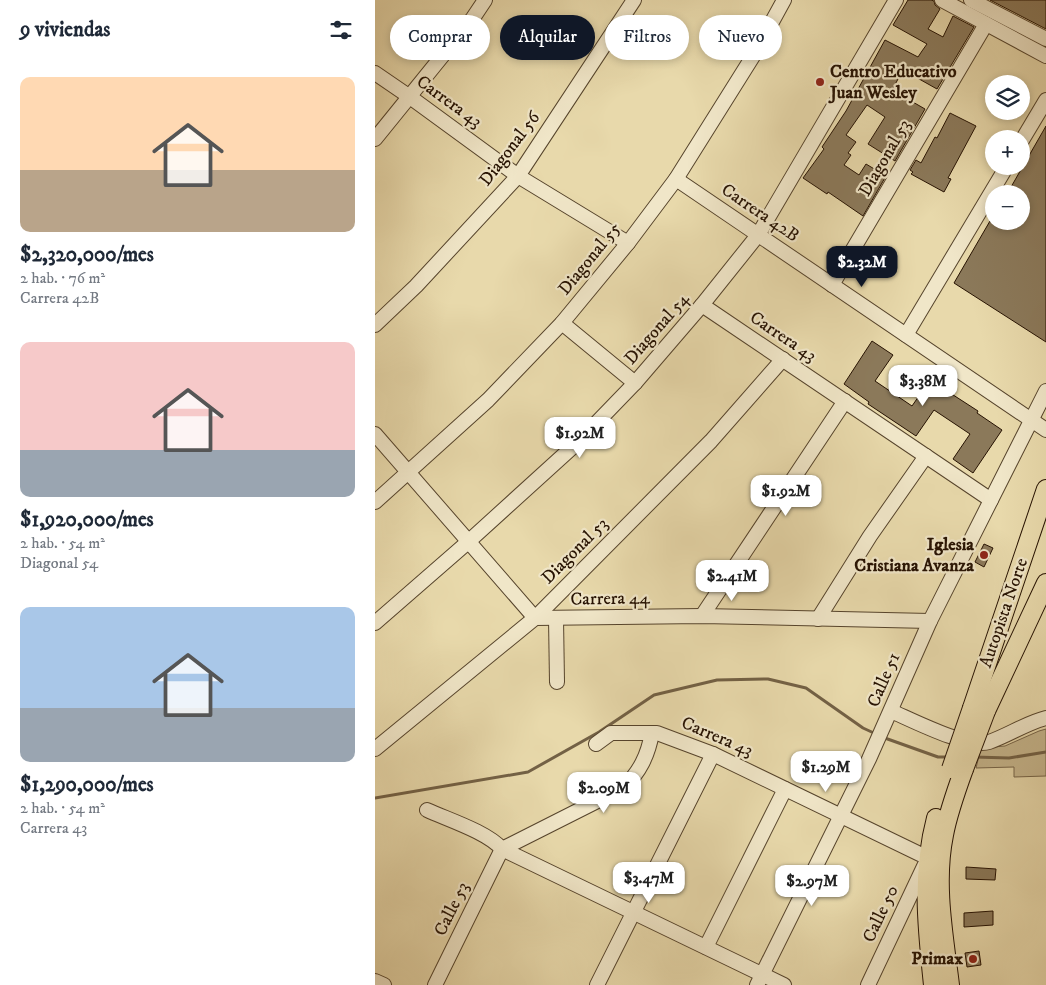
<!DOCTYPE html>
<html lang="es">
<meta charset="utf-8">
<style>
:root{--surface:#fff;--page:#f2f2f3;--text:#1f2937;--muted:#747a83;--accent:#111827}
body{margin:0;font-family:"IM FELL DW Pica",serif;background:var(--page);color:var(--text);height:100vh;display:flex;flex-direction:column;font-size:19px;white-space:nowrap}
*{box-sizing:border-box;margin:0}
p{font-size:16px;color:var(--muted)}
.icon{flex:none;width:28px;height:28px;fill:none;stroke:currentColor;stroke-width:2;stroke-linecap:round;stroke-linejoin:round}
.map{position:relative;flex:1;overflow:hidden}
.drawer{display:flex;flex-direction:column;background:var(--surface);width:375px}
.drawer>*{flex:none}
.guide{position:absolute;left:15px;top:15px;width:475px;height:45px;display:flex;gap:10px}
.fabs{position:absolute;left:610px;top:75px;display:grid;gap:10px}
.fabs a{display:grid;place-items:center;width:45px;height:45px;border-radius:50%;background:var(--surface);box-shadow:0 2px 8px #0003;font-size:25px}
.price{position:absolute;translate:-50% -42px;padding:0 11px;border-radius:10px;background:#fff;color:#222;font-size:16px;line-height:32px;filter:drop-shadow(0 1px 2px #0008)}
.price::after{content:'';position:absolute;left:50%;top:30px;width:15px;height:11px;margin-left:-8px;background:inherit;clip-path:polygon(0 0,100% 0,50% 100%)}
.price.current{background:var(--accent);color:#fff}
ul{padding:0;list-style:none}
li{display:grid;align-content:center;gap:10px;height:265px;padding:0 20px}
li span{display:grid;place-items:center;height:155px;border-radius:10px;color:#555}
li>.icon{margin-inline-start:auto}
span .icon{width:90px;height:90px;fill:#fffc;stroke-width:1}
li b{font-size:21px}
h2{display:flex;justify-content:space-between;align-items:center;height:60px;padding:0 20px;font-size:21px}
.chip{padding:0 18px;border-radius:22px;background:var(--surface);box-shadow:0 2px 8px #0003;font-size:18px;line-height:45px}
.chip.current{background:var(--accent);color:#fff}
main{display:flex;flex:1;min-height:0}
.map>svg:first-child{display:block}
.green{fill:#c7b78e;stroke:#766448}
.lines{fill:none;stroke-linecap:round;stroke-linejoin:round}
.stream{stroke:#736145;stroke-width:3}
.building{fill:#8b795a;stroke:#261202}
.minor-casing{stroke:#56442c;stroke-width:16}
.major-casing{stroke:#261202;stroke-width:20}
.minor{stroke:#f0e6c8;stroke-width:14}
.major{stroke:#e8d9ab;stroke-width:18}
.major-bridge-casing{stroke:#261202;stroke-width:20;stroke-linecap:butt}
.major-bridge{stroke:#e8d9ab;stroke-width:18}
.poi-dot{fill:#8f2418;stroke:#f0e6c8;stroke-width:2}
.labels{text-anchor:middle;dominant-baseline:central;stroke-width:4.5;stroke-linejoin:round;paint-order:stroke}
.poi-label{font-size:18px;font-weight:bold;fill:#261202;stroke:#f0e6c8;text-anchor:end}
.street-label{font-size:18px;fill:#261202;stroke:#f0e6c8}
</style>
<main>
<section class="drawer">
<h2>9 viviendas<svg class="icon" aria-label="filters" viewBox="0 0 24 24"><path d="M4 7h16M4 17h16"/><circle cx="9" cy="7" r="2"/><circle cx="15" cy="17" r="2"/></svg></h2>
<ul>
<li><span style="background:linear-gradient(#ffd9b3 60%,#b9a48a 0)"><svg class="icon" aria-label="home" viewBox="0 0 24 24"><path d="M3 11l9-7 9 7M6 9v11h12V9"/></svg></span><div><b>$2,320,000/mes</b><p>2 hab. · 76 m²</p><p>Carrera 42B</p></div></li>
<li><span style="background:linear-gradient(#f6c9c9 70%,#9aa5b1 0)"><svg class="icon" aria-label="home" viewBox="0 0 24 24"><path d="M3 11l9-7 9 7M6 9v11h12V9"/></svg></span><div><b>$1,920,000/mes</b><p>2 hab. · 54 m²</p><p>Diagonal 54</p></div></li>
<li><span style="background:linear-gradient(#a9c7e8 65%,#9aa5b1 0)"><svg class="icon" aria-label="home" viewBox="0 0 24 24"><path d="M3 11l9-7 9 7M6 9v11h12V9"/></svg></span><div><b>$1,290,000/mes</b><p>2 hab. · 54 m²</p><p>Carrera 43</p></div></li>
</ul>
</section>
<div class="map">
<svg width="671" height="985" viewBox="0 0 671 985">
<rect width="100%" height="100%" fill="#e8d9ab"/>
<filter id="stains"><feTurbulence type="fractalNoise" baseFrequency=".004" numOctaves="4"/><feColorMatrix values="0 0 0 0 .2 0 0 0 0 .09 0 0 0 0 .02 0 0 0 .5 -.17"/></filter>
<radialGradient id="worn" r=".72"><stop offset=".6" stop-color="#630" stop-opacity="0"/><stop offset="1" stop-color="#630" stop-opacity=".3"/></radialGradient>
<!-- green -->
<path class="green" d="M671,729v47l-32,1v-10l-38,1 5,-20 24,-2 34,-15z"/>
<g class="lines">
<!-- stream -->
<g class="stream">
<path d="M507,737l56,20h12"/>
<path d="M599,757l35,1 37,-6"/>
<path d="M0,798l153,-26 71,-40 55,-37 63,-15 51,-1 38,9 57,40 13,6"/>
</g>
</g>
<!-- building -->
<g class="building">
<path d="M533,0h23l3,1 1,4 5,4 -12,20 15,8 10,-21 21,11 -37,62 -34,-19 -11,20 33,19 -30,52 -27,-17 17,-27 -18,-12 -21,30 10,7 -8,11 3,2 -7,10 15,10 7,-11 20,12 -23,40 -35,-24 -1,2 -24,-16 21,-29 -2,-2 24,-36 39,-71 33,17 4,-6 5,-7 -34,-19z"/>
<path d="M615,0h56v29z"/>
<path d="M575,113l26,13 -28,52 3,1 -7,13 -33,-18 2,-2 -3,-2 6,-10 5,3 14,-26 2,1z"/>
<path d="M671,126v216l-92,-59 36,-62h31v-27h-14z"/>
<path d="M497,341l21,14 -18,26 37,25 18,-26 48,31 -1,2 25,17 -29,43 -20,-14 17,-25 -36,-24 -18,26 -48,-32 1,-2 -25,-18z"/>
<path d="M609,544l9,4 -9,19 -9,-5z"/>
<path d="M591,867l30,2 -1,11 -29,-1z"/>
<path d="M618,911v14l-29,2v-14z"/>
<path d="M604,951l2,14 -14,2 -2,-14z"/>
</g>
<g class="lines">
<!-- minor casing -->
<g class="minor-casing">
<g id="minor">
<path d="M567,0l104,56"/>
<path d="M596,0l75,39"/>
<path d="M0,73l35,24 108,79 110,67"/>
<path d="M0,139l98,-121 12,-18"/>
<path d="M646,142l25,-42"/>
<path d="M301,179l370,251"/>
<path d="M457,285l154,-261"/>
<path d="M327,305l289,195"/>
<path d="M187,323l73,60"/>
<path d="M0,325l41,-39 102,-110 116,-176"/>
<path d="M531,335l101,-169"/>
<path d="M0,434l160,184 167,-2 228,5"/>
<path d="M0,502l113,-102 74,-77 66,-80 48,-64 79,-126 29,-53"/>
<path d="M327,616l143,-215"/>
<path d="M181,618l1,64"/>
<path d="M443,619l52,-83 56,-80"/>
<path d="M0,623l93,-81 109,-99 58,-60 67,-78 56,-70 138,-235"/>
<path d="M516,711c21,9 77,38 98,31 20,-7 37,-19 57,-24"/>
<path d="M221,744l15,-11h46l56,21 215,104 -60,127"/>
<path d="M0,749l160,-131 176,-177 72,-82"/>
<path d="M52,810c22,10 60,22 75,39l282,136"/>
<path d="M127,849l121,-61c17,-16 25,-33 29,-55"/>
<path d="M331,947l79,-158"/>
<path d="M0,981l9,4"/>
<path d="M60,985l67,-136"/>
<path d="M222,985l116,-231"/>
<path d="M382,985l112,-226 61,-138 116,-230"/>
</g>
</g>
<!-- major casing -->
<g class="major-casing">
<g id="major">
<path d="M597,708l74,-219"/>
<path d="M611,711l60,-128"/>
<path d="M558,985c-6,-58 -12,-110 3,-167"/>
<path d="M575,985c-6,-49 -16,-101 -6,-150 4,-22 12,-44 20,-66"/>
</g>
</g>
<!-- minor -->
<use href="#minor" class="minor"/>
<!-- major -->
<use href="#major" class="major"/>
<!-- major-bridge casing -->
<g class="major-bridge-casing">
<g id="major-bridge">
<path d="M576,769l21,-61"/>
<path d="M589,769l22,-58"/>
</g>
</g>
<!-- major-bridge -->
<use href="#major-bridge" class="major-bridge"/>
</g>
<!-- markers -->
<g class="poi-dot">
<circle cx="445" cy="82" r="5"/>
<circle cx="609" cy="555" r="5"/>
<circle cx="598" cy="959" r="5"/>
</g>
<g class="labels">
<!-- poi labels -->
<g class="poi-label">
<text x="455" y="72" text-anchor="start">Centro Educativo<tspan x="455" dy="21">Juan Wesley</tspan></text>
<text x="599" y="545">Iglesia<tspan x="599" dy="21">Cristiana Avanza</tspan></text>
<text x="588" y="959">Primax</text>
</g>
<!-- street labels -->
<g class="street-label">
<text transform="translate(74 102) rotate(36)">Carrera 43</text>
<text transform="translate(135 149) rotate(-53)">Diagonal 56</text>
<text transform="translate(510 158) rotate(-60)">Diagonal 53</text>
<text transform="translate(385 213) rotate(34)">Carrera 42B</text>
<text transform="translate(215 259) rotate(-51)">Diagonal 55</text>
<text transform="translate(282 329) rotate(-49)">Diagonal 54</text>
<text transform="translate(408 337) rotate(34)">Carrera 43</text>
<text transform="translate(200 551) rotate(-45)">Diagonal 53</text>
<text transform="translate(235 599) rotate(-1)">Carrera 44</text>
<text transform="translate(629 613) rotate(-71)">Autopista Norte</text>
<text transform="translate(509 680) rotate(-67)">Calle 51</text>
<text transform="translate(342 737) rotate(23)">Carrera 43</text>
<text transform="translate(77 909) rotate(-64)">Calle 53</text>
<text transform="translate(506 914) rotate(-65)">Calle 50</text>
</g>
</g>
<rect width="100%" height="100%" filter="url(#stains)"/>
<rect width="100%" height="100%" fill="url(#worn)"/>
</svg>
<div class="fabs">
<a><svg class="icon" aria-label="layers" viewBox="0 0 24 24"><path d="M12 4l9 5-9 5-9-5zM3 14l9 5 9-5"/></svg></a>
<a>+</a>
<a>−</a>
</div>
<b class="price current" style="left:487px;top:288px">$2.32M</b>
<b class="price" style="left:548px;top:407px">$3.38M</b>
<b class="price" style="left:205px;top:459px">$1.92M</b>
<b class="price" style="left:411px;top:517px">$1.92M</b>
<b class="price" style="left:357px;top:602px">$2.41M</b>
<b class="price" style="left:451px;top:793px">$1.29M</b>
<b class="price" style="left:229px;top:814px">$2.09M</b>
<b class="price" style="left:274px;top:904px">$3.47M</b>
<b class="price" style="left:437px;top:907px">$2.97M</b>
<div class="guide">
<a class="chip">Comprar</a>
<a class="chip current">Alquilar</a>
<a class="chip">Filtros</a>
<a class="chip">Nuevo</a>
</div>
</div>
</main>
